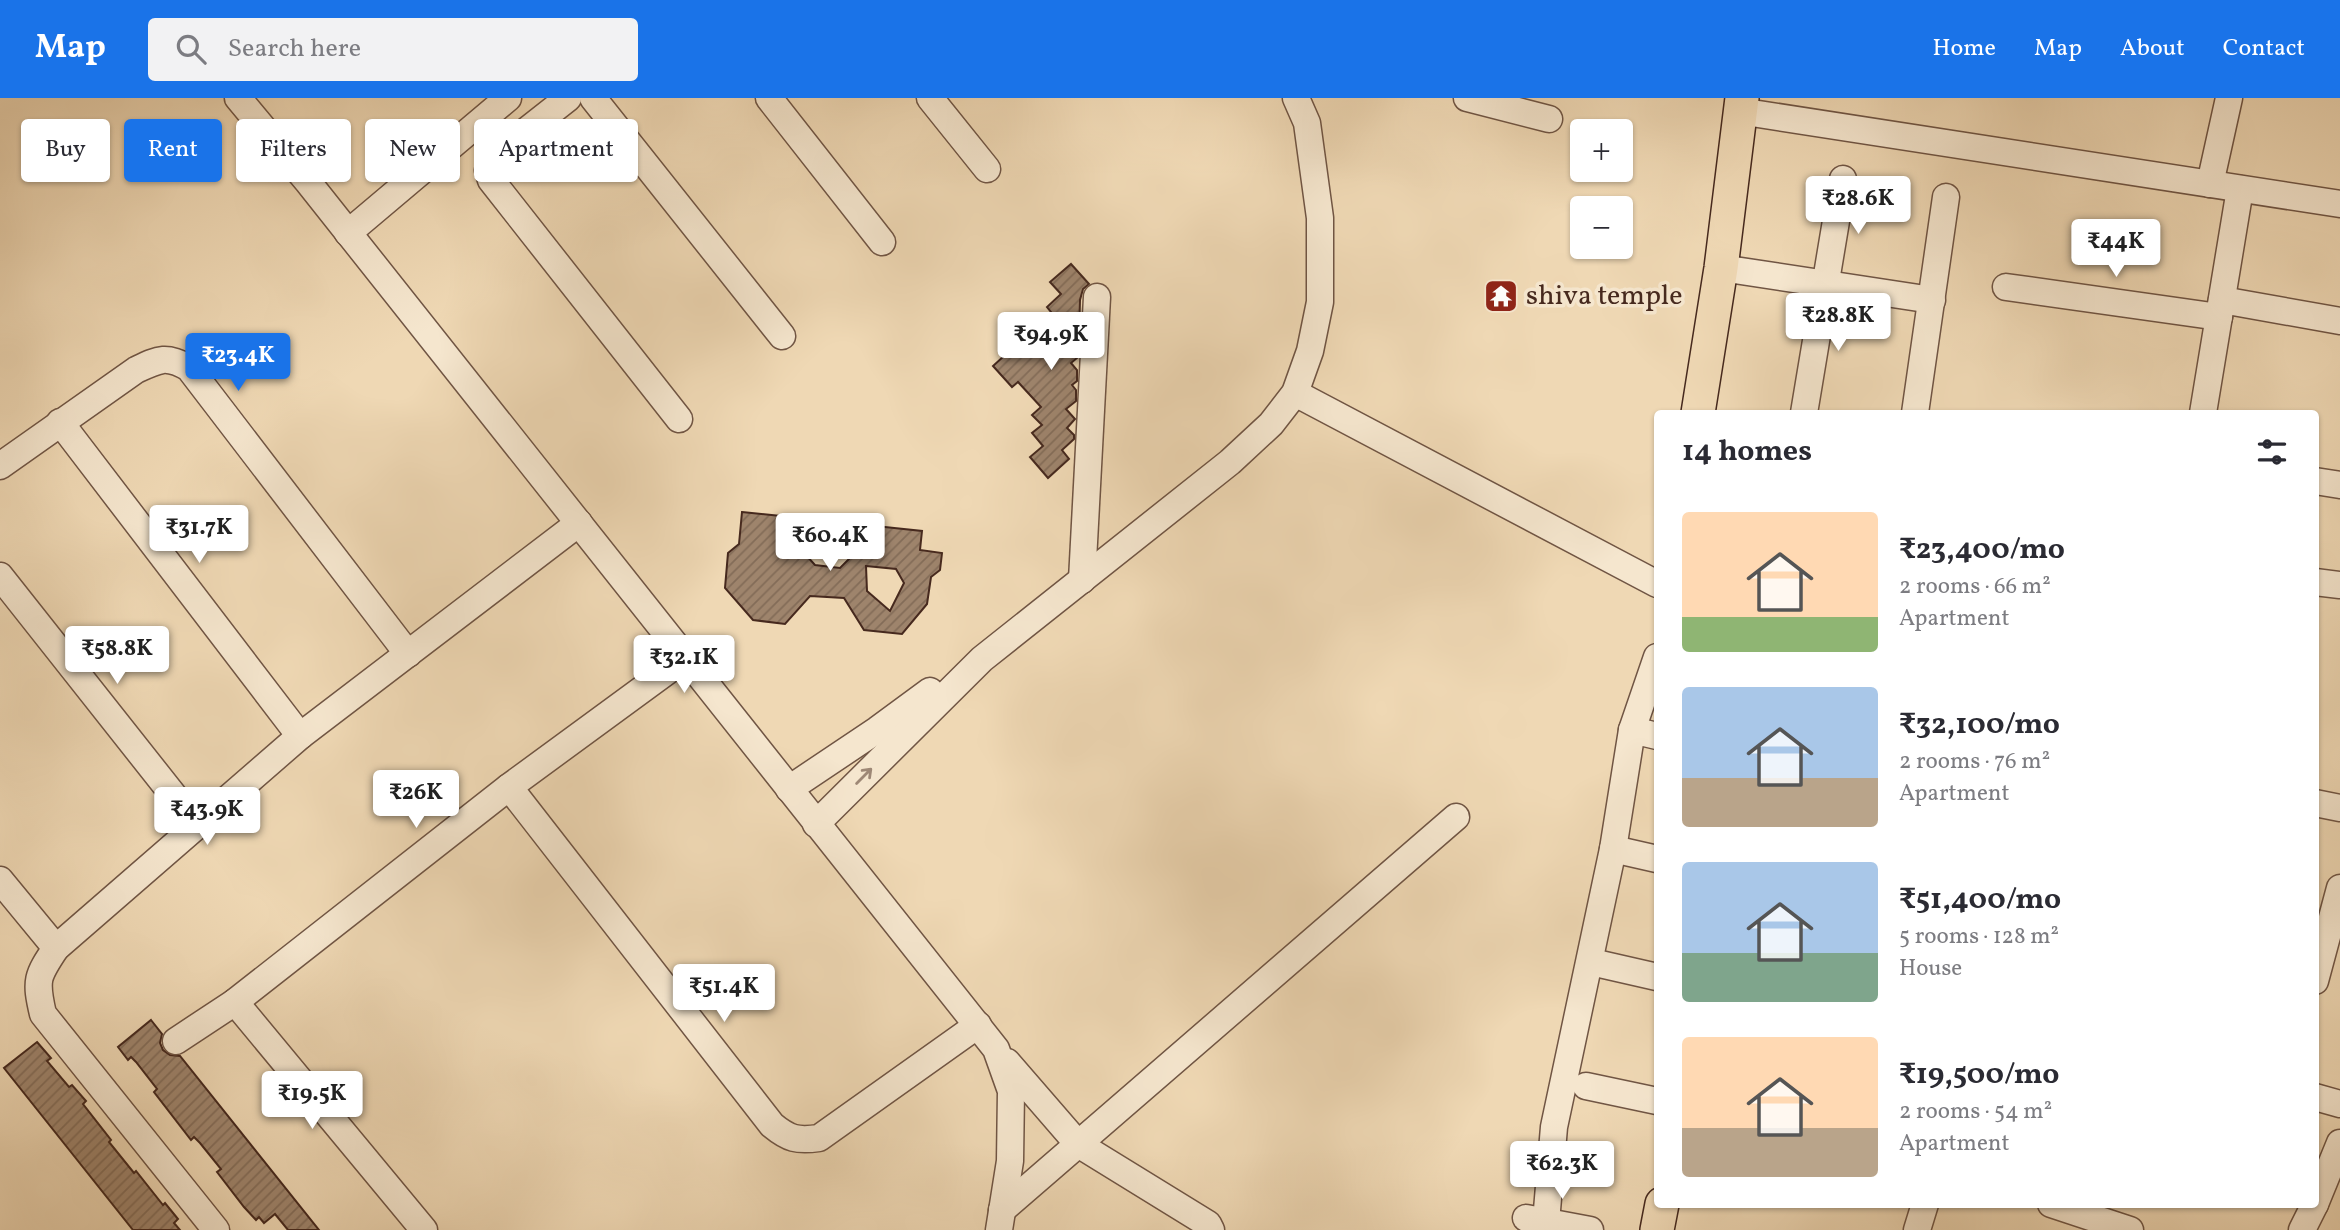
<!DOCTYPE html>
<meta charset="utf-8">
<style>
:root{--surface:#fff;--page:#f2f2f3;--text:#2b2b33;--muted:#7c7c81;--accent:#1a73e8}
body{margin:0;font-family:Vollkorn,serif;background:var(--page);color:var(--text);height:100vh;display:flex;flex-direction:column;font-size:26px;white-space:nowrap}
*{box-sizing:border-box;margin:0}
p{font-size:23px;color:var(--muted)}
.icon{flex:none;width:38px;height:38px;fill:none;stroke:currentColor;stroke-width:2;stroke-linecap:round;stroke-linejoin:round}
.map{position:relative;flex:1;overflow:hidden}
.side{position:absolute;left:1654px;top:312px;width:665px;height:798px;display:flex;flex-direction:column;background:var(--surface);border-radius:7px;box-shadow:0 2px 5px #0004}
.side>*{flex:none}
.hud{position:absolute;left:21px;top:21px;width:665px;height:63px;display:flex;gap:14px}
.tools{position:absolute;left:1570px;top:21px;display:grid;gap:14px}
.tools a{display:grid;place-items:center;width:63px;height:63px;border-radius:7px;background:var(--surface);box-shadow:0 2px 5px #0004;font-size:35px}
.price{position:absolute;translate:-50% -60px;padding:0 16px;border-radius:7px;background:#fff;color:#222;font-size:23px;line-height:46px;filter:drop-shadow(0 2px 4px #0008)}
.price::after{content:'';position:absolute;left:50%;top:42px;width:21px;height:16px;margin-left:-10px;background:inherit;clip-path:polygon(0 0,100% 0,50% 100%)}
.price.current{background:var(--accent);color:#fff}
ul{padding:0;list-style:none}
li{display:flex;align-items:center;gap:21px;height:175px;padding:0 28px}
li span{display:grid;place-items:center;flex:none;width:196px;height:140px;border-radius:7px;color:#555}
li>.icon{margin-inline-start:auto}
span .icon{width:84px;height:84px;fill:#fffc;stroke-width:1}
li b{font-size:30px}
h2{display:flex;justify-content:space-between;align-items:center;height:84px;padding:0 28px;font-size:30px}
.pill{padding:0 24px;border-radius:7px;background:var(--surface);box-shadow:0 2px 5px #0004;font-size:24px;line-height:63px}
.pill.current{background:var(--accent);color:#fff}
header{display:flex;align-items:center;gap:42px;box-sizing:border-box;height:98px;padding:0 35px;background:var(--accent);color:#fff}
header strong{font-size:33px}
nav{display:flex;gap:38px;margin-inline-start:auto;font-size:24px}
.search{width:490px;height:63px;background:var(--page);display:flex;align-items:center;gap:18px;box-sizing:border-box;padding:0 24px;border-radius:7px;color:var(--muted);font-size:26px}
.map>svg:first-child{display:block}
.building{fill:url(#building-hatch);stroke:#46291e;stroke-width:2;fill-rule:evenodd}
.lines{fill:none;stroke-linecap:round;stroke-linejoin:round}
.minor-casing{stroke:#705544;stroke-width:29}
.major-casing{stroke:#46291e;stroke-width:36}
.minor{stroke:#f5e6ce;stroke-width:26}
.major{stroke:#efd8b4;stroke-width:33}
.oneway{stroke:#9e8876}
.labels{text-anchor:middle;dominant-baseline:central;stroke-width:7;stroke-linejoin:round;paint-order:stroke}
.poi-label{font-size:28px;fill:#46291e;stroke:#f5e6ce;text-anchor:start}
</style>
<header>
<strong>Map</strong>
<div class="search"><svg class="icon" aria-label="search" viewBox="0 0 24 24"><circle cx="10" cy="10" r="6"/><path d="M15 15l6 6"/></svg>Search here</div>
<nav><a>Home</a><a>Map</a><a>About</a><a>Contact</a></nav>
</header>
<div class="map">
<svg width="2340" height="1132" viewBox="0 0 2340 1132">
<defs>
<pattern id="building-hatch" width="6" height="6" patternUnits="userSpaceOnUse" patternTransform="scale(1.75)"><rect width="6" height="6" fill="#9e846c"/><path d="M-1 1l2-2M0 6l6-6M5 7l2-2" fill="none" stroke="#836c58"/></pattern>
</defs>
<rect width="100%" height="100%" fill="#efd8b4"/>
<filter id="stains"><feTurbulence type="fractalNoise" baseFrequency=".00286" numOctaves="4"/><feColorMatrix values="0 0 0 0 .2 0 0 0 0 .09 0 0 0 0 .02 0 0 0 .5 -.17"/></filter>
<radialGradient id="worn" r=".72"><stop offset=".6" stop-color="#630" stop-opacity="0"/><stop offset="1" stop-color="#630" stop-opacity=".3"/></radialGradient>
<!-- building -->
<g class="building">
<path d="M1071,166l18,20 -6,5 -3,11 -1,36 -8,7 7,9v5l-7,6 6,7v11l-5,4 4,5v11l-10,8 9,10 -8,9 7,7v4l-12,11 7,9 -21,19 -18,-21 13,-11 -11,-13 10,-8 -10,-10 9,-8 -23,-25 -6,5 -19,-21 23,-21 8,8 26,-24 -4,-4 9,-8 -8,-10 14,-13 -11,-12z"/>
<path d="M742,414l67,7 -5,34 11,12 25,3 13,-13 4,-31 65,7 -2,19 22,3 -2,17 -9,7 -4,27 -25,30 -38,-4 -20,-32 -34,-2 -25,28 -32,-4 -28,-32 3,-35 11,-9zM866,468l30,3 8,14 -14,28 -23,-20z"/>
<path d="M151,922l11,14 -2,9 3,7 7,5 10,1 139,174h-31l-13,-16 -11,9 -5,-6 -3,3 -12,-13 -27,-35 4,-3 -21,-26 -6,-6 -3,3 -37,-48 3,-3 -21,-27 -5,-5 -3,3 -10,-13z"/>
<path d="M37,944l14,16 -4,3 22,26 3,-2 14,16 -3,3 28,36 -2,2 25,31 2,-2 27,34 2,-2 13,16 -4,4 6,7h-47l-129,-162z"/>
</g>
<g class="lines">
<!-- minor casing -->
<g class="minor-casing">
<g id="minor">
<path d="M238,0l70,84 688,867 15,42 -1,70 -11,69"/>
<path d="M568,0l-71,56 -9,16 3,10 188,239"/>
<path d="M593,0l189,238"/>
<path d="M769,0l113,144"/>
<path d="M930,0l57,71"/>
<path d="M1467,0l82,21"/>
<path d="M1739,13l601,93"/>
<path d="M2210,86l19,-86"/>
<path d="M348,135l160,-135"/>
<path d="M1721,170l211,32"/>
<path d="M2006,189l213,30"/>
<path d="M2222,202l118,21"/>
<path d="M1295,295l362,191"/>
<path d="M1804,315l39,-234"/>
<path d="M1915,315l31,-216"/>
<path d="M2203,315l37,-224"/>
<path d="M60,324l240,314"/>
<path d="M0,368l136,-96c23,-11 30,-15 53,-2l219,286"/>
<path d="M2315,383l25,4"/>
<path d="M0,478l197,249"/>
<path d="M1082,482l15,-283"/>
<path d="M2315,484l25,3"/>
<path d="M1632,632l25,6"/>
<path d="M509,689l263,338c17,14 25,16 47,13l159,-113"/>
<path d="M789,691l88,-59 53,-39"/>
<path d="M2315,705l25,5"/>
<path d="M816,726l166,-165 248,-197 41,-38 24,-31 15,-42 10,-49v-84l-13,-95 -11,-25"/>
<path d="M1613,751l44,10"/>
<path d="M0,782l56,68"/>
<path d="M1600,866l57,13"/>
<path d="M2315,883l25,-93"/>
<path d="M235,904l189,228"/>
<path d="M176,943l59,-39 274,-215 176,-129"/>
<path d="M1007,964l71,82 130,80 3,6"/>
<path d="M1586,988l71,15"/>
<path d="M2315,999l25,7"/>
<path d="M2051,1106l79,26"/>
<path d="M2315,1106l25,-61"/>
<path d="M1002,1112l454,-393"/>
<path d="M1526,1120l64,12"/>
<path d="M1546,1124l8,-95 59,-278 19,-119 25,-73"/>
<path d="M216,1132l-173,-216c-8,-34 -6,-38 13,-66l244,-212 279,-213"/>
<path d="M1917,1132l8,-26"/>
<path d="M2302,1132l13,-26"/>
</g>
</g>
<!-- major casing -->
<g class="major-casing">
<g id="major">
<path d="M1698,315l23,-145 21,-170"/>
<path d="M1657,1132l5,-26"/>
</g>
</g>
<!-- minor -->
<use href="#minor" class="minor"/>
<!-- major -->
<use href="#major" class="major"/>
</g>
<!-- one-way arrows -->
<defs><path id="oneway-shaft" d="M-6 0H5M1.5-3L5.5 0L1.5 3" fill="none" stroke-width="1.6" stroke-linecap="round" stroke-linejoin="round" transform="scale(1.75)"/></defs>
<use class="oneway" href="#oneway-shaft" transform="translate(864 678) rotate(-45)"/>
<!-- icons -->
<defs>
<g id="temple-square" transform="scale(1.75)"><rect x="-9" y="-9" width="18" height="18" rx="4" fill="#8f2418" stroke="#f5e6ce"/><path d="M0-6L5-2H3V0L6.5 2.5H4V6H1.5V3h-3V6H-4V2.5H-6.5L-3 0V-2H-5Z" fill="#fff"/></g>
</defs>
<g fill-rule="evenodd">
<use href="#temple-square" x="1501" y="198"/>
</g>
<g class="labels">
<!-- poi labels -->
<g class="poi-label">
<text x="1526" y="198">shiva temple</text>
</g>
</g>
<rect width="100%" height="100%" filter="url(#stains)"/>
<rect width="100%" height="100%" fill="url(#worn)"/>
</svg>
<div class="tools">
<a>+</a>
<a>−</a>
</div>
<b class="price" style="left:1858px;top:138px">₹28.6K</b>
<b class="price" style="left:2116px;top:181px">₹44K</b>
<b class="price" style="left:1838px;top:255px">₹28.8K</b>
<b class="price" style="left:1051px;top:274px">₹94.9K</b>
<b class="price current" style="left:238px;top:295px">₹23.4K</b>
<b class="price" style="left:199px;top:467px">₹31.7K</b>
<b class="price" style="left:830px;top:475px">₹60.4K</b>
<b class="price" style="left:117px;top:588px">₹58.8K</b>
<b class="price" style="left:684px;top:597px">₹32.1K</b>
<b class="price" style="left:416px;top:732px">₹26K</b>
<b class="price" style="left:207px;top:749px">₹43.9K</b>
<b class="price" style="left:724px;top:926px">₹51.4K</b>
<b class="price" style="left:312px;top:1033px">₹19.5K</b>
<b class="price" style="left:1562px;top:1103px">₹62.3K</b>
<div class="hud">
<a class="pill">Buy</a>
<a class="pill current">Rent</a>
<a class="pill">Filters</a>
<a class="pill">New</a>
<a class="pill">Apartment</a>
</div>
<section class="side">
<h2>14 homes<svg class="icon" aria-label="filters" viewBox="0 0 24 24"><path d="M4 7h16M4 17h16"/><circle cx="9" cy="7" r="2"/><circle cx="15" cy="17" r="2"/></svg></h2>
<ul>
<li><span style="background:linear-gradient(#ffd9b3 75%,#8fb573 0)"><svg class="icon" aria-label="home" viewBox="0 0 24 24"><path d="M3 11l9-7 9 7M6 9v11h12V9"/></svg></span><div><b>₹23,400/mo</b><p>2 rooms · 66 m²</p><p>Apartment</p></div></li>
<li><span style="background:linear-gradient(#a9c7e8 65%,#b9a48a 0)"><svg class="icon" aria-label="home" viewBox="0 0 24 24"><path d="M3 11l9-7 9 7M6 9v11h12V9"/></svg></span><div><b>₹32,100/mo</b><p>2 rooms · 76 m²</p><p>Apartment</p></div></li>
<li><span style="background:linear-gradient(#a9c7e8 65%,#7fa58c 0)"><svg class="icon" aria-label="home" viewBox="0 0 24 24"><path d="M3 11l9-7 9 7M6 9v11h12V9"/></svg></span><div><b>₹51,400/mo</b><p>5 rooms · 128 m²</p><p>House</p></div></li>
<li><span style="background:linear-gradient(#ffd9b3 65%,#b9a48a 0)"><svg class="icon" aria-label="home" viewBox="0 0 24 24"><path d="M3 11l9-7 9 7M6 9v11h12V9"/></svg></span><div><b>₹19,500/mo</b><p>2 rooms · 54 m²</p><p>Apartment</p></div></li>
</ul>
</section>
</div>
